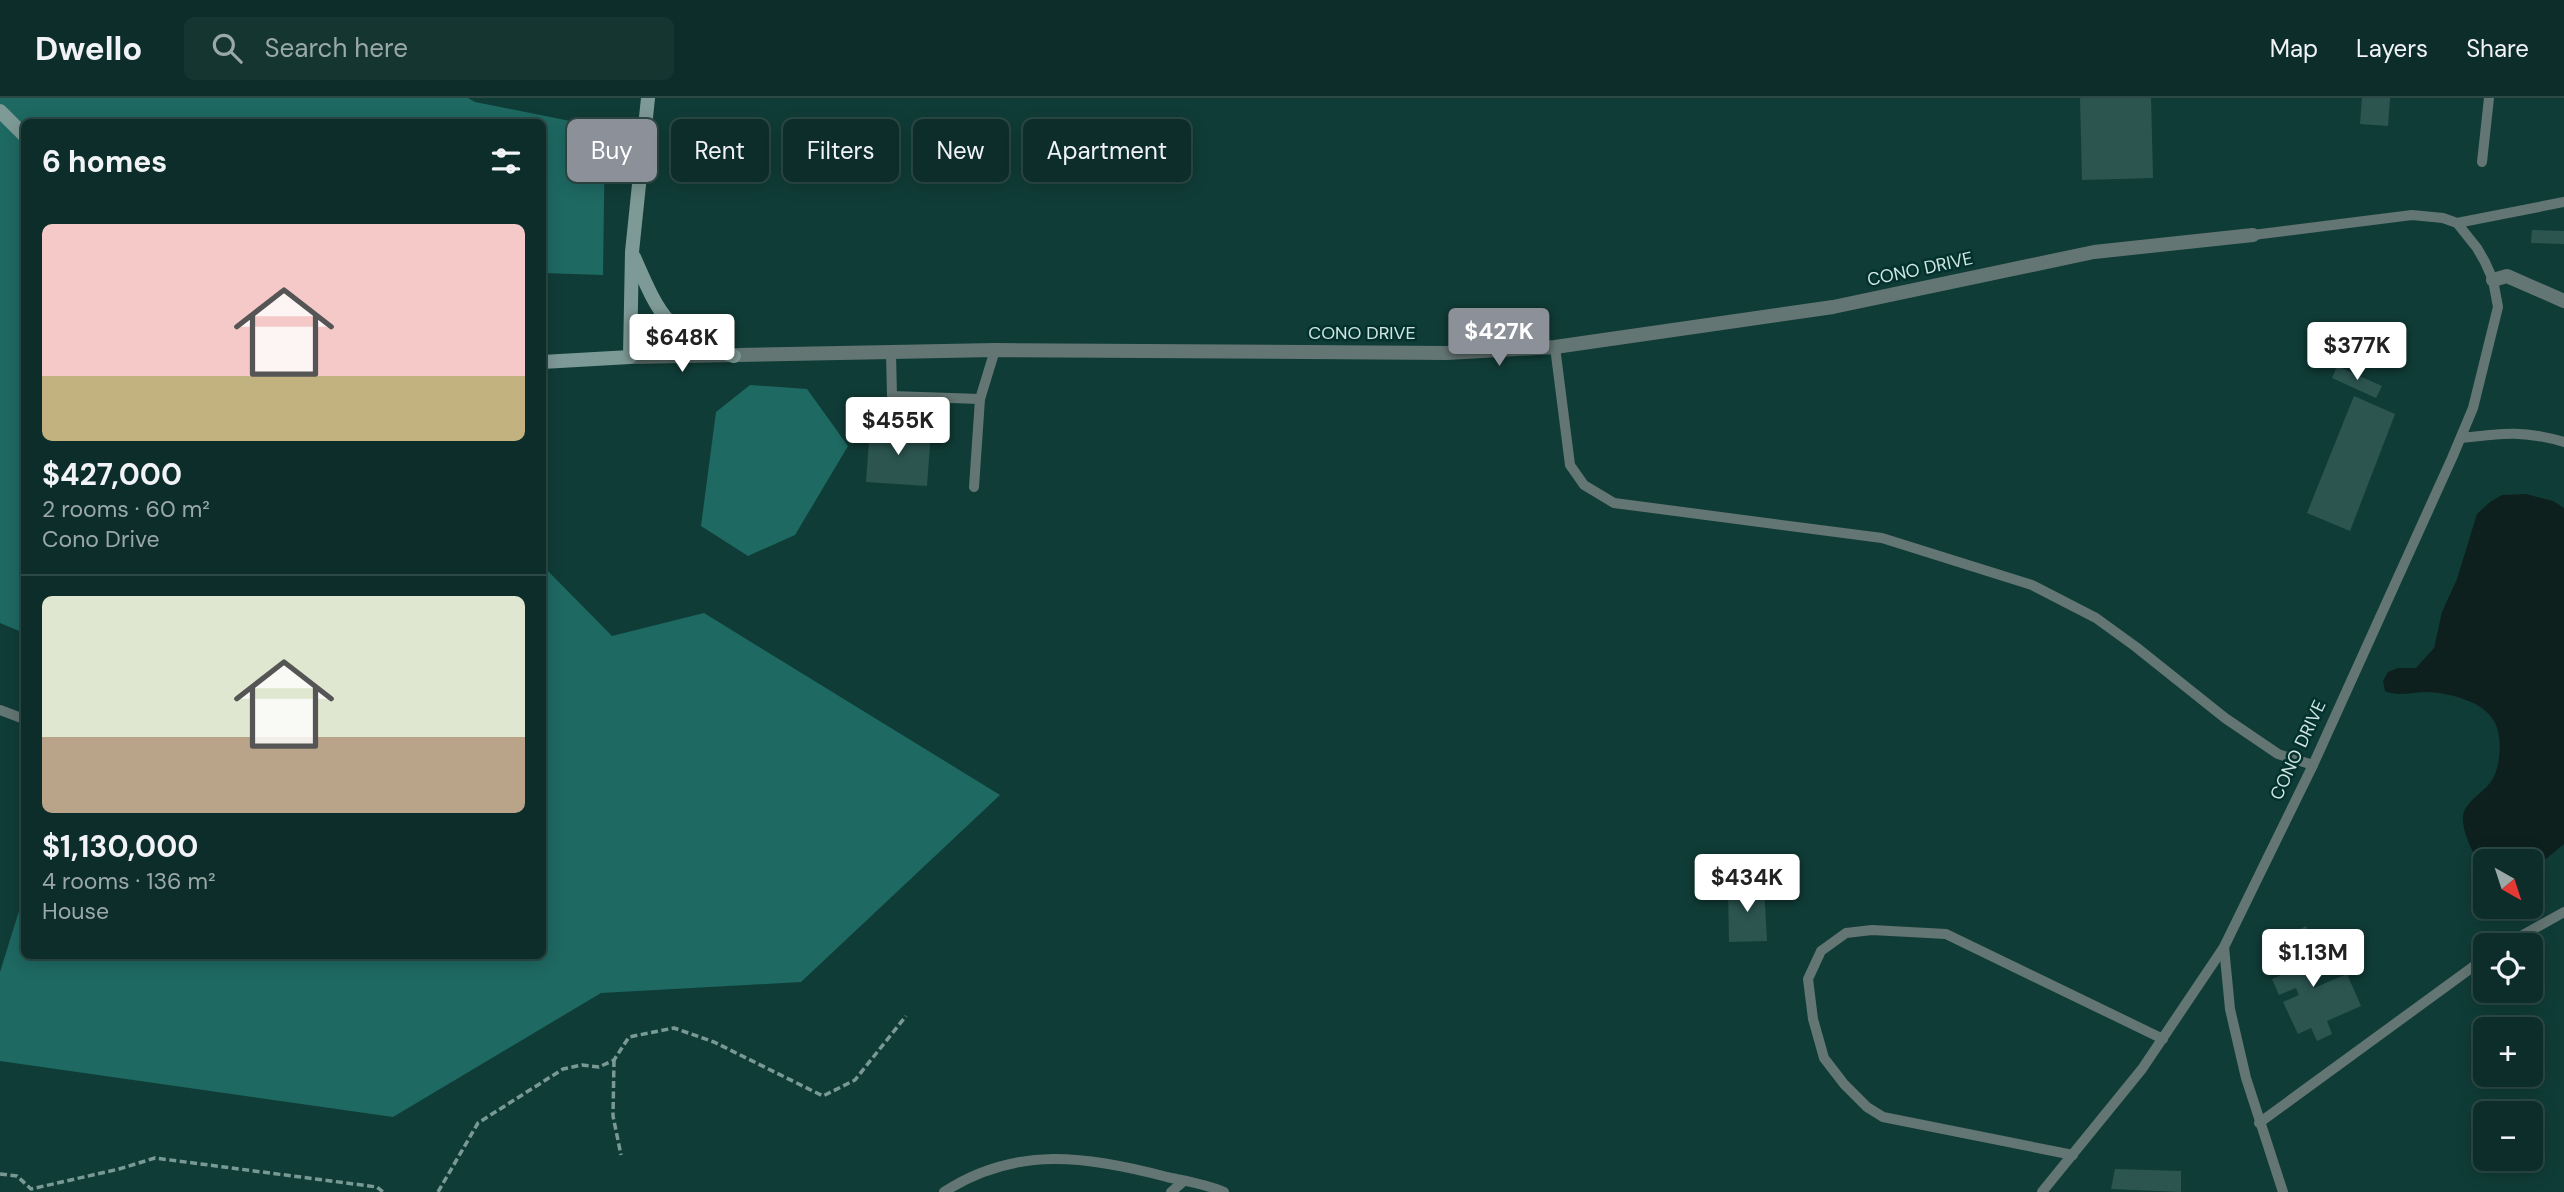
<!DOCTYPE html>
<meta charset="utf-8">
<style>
:root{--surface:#0c2d29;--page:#153531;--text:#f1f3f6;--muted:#9aa8a8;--line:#2c4946;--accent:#8c9099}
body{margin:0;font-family:"DM Sans",sans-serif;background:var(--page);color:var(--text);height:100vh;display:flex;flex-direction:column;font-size:26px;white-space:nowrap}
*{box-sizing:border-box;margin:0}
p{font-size:23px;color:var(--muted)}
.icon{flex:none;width:38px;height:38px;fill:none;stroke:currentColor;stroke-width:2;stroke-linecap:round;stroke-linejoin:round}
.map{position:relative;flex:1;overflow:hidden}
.drawer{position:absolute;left:21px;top:21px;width:525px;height:840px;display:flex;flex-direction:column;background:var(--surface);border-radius:10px;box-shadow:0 4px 18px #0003,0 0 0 2px var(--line)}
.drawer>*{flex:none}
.guide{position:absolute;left:567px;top:21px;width:665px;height:63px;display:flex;gap:14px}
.needle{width:46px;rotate:141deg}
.fabs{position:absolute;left:2473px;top:751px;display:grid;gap:14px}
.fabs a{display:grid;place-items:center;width:70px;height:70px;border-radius:10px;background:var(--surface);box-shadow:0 4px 18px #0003,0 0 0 2px var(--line);font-size:35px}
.price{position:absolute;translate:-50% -60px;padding:0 16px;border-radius:7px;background:#fff;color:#222;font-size:23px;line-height:46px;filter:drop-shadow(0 2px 4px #0008)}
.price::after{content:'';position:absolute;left:50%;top:42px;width:21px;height:16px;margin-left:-10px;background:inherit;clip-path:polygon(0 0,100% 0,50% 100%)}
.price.selected{background:var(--accent);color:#fff}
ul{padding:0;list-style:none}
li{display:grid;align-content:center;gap:14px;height:371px;padding:0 21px}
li+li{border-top:2px solid var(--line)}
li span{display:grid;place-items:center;height:217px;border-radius:10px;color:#555}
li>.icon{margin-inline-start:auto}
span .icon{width:126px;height:126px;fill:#fffc;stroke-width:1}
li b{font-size:30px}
h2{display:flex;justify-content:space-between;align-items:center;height:84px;padding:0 21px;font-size:30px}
.chip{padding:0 24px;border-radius:10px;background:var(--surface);box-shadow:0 4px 18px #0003,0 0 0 2px var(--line);font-size:24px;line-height:63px}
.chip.selected{background:var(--accent);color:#fff}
header{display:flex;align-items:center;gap:42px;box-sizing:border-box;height:98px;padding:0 35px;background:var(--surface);border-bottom:2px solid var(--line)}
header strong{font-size:33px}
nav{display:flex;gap:38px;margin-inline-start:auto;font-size:24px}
.search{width:490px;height:63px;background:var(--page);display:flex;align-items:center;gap:18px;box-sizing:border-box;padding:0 24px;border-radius:10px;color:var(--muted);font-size:26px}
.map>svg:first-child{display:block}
.forest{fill:#1e6962}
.water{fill:#0e201e}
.building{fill:#2c5550}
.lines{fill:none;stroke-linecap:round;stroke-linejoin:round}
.path{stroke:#799995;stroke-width:3.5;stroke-dasharray:7 3.5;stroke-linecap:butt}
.lane{stroke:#647673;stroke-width:10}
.street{stroke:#647673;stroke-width:14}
.secondary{stroke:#7e9a96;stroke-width:14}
.labels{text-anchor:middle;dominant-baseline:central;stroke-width:5;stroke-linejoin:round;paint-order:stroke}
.street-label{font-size:18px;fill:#d0e6e3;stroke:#03312d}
</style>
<header>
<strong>Dwello</strong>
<div class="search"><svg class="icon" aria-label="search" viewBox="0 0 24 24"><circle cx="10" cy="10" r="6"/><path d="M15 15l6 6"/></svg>Search here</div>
<nav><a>Map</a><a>Layers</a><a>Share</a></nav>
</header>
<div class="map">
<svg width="2564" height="1094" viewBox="0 0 2564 1094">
<rect width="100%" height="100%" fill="#103c37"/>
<!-- forest -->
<g class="forest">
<path d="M0,0h468l7,4 130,26 -2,147 -60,-2 -1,-151h-518v511l-24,-10z"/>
<path d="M750,287l57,4 41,57 -53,89 -47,21 -47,-30 15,-114z"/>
<path d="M543,468l69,70 92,-23 296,182 -199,187 -200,11 -208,124 -393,-56v-89l24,-77v61h518z"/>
</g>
<!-- water -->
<path class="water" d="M2526,396l27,7 11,7v336l-33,27 -1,-10h-45v9c-8,-6 -10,-14 -14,-22 -4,-8 -9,-23 -8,-32 2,-14 19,-23 27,-33 11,-14 13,-46 4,-62 -11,-20 -45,-28 -67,-29 -14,0 -30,5 -42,-1l-2,-10 5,-9 10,-4h18l18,-20 8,-36 15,-33 20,-65 13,-12 12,-7z"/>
<!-- building -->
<g class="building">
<path d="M2080,0h71l2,80 -71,2z"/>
<path d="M2362,0h28l-2,28 -28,-2z"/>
<path d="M2532,132l32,1v13l-33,-1z"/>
<path d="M2337,268l45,20 -6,12 -44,-20z"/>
<path d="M2354,298l41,18 -45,117 -43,-18z"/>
<path d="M870,329l61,4 -4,55 -61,-4z"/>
<path d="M1728,787l36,2 3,54 -38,1z"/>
<path d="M2306,828l21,48 -16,7 3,7 33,-14 14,32 -34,15 5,13 -15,7 -6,-13 -13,6 -15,-32 16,-7 -3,-7 -17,7 -7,-16 25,-11 -14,-31z"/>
<path d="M2115,1071l66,2v21l-70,-3z"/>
</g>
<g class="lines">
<!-- path -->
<g class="path">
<path d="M614,962l-1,56 8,39"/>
<path d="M0,1076l17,2 14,13 88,-20 36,-11 222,29 6,5"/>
<path d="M438,1094l40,-69 85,-54 19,-4 17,2 15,-7 15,-23 45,-9 40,14 109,54 32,-16 51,-64"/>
</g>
<!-- lane -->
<g class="lane">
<path d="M2482,64l7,-64"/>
<path d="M2457,125l107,-21"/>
<path d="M1555,249l15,118 14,20 30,18 268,35 150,47 64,33 40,29 89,71 53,36 35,11"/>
<path d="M891,255l1,43 88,3"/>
<path d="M2461,340c42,-5 62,-8 103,4"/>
<path d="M974,389l6,-88 15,-49"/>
<path d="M0,612l24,9"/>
<path d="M2505,847l59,-33"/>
<path d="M2224,849l6,62 16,69 37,114"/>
<path d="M2259,1025l226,-165"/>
<path d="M2073,1057l-190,-38 -16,-10 -23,-23 -20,-26 -11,-39 -5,-40 13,-28 25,-18 26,-3 74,4 217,105"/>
<path d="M944,1094c72,-47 144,-36 223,-15 19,4 39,7 57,15"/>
<path d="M1171,1094l13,-11"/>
<path d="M2042,1094l100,-123 82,-122 89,-182 139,-307 21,-50 25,-101 -5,-27 -8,-18 -8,-14 -20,-25 -14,-5 -31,-3 -159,20"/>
</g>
<!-- street -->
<g class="street">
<path d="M2493,182l14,-4 57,25"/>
<path d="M630,259l365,-7 452,3 108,-6 278,-40 261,-55 159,-17"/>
</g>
<!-- secondary -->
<g class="secondary">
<path d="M0,13l24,24"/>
<path d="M634,159c27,62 34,78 100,99"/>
<path d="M542,264l88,-5 2,-105 16,-154"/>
</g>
</g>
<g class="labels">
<!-- street labels -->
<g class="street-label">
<text transform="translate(1920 171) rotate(-12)">CONO DRIVE</text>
<text x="1362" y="235">CONO DRIVE</text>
<text transform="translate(2298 652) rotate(-65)">CONO DRIVE</text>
</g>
</g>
</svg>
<div class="fabs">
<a><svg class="needle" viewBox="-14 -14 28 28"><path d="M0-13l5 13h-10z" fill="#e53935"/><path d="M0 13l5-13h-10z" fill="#9aa8a8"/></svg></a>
<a><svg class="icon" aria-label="locate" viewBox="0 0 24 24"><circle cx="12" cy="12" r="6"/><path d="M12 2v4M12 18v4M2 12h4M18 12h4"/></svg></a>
<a>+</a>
<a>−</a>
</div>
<b class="price selected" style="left:1499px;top:270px">$427K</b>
<b class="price" style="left:682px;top:276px">$648K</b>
<b class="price" style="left:2357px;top:284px">$377K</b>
<b class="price" style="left:898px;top:359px">$455K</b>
<b class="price" style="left:1747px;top:816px">$434K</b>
<b class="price" style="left:2313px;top:891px">$1.13M</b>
<div class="guide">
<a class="chip selected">Buy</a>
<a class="chip">Rent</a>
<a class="chip">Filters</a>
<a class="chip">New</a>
<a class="chip">Apartment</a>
</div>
<section class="drawer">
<h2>6 homes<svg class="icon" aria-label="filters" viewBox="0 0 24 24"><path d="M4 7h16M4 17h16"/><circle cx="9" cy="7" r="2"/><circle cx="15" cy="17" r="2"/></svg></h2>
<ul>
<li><span style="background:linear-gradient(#f6c9c9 70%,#c2b280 0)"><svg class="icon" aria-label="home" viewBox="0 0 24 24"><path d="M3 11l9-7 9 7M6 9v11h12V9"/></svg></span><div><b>$427,000</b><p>2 rooms · 60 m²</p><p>Cono Drive</p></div></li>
<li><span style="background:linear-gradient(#dfe7d0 65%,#b9a48a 0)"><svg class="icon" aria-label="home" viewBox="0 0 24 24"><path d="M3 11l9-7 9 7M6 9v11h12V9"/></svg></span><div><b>$1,130,000</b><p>4 rooms · 136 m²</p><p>House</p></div></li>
</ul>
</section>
</div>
